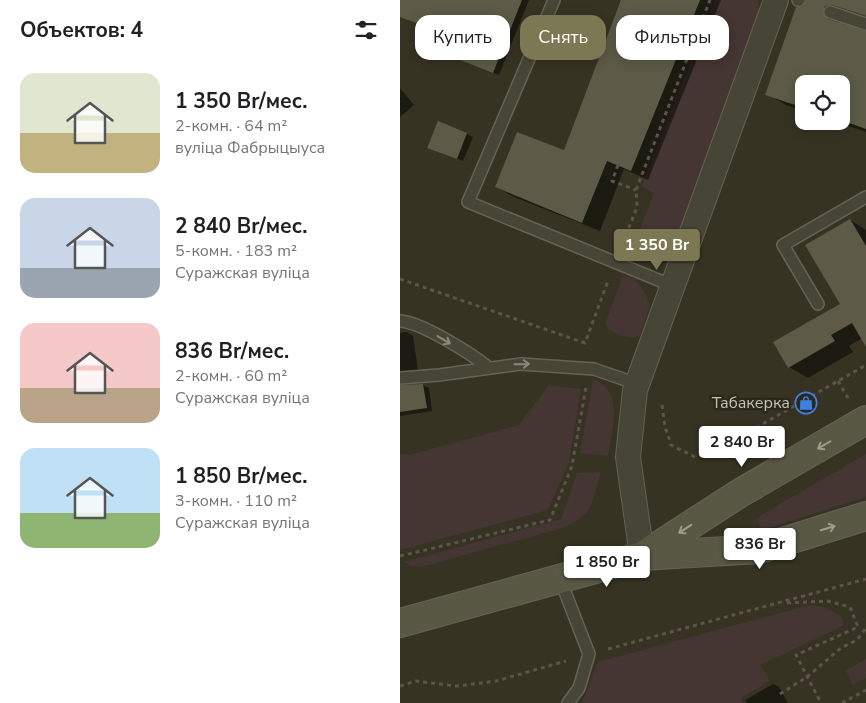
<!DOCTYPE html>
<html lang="ru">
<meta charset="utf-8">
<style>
:root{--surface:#fff;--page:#f6f6f6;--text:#202124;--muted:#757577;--accent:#7c7853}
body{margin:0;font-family:"Nunito Sans",sans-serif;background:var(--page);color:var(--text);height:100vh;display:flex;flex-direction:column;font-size:19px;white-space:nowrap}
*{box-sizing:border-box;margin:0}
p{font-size:16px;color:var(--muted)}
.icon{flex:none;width:28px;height:28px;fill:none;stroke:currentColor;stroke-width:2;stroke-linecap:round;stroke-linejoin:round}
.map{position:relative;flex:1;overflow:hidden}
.drawer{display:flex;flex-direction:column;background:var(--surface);width:400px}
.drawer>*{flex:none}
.guide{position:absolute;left:15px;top:15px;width:375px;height:45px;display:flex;gap:10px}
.fabs{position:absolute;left:395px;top:75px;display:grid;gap:10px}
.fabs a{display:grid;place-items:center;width:55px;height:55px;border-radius:10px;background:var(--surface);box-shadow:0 2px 12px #0003;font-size:25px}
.price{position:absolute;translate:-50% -42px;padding:0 11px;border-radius:5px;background:#fff;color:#222;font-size:16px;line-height:32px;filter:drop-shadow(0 1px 2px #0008)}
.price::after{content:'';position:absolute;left:50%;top:30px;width:15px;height:11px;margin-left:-8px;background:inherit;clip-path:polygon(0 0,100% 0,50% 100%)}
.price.current{background:var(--accent);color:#fff}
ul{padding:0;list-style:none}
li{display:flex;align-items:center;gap:15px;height:125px;padding:0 20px}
li span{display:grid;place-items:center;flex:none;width:140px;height:100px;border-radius:15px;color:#555}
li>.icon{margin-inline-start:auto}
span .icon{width:60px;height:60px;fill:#fffc;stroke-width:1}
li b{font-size:21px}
h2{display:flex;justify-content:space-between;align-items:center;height:60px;padding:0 20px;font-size:21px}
.chip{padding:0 18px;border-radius:15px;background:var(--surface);box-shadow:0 2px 12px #0003;font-size:18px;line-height:45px}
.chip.current{background:var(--accent);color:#fff}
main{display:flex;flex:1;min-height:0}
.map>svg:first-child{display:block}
.green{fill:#453633}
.shadow{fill:#0007}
.building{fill:#5d5b47}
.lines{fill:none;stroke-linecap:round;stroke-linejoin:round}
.service-casing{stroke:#656354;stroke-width:14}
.minor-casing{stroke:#656354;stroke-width:26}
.secondary-casing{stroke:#656354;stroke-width:30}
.path{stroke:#5e534c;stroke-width:3;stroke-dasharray:4 4;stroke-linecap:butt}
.service{stroke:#474536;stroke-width:11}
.minor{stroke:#474536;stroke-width:24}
.secondary{stroke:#595845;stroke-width:28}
.oneway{stroke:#8b897a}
.oneway2{stroke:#9e9c8b}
.labels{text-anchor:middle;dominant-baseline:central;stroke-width:5;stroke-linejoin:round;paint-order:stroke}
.poi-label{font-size:16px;fill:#c3c1b1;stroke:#2b291c;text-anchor:end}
</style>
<main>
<section class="drawer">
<h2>Объектов: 4<svg class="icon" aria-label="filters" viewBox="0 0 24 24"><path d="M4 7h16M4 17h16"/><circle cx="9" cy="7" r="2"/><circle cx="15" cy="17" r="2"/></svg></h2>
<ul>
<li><span style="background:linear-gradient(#dfe7d0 60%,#c2b280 0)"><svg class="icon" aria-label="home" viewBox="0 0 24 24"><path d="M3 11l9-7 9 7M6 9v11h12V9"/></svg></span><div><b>1 350 Br/мес.</b><p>2-комн. · 64 m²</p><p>вуліца Фабрыцыуса</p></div></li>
<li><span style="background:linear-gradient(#c9d6e8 70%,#9aa5b1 0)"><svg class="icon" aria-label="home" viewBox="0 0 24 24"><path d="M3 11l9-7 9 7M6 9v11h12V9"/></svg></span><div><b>2 840 Br/мес.</b><p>5-комн. · 183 m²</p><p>Суражская вуліца</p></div></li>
<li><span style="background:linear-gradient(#f6c9c9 65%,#b9a48a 0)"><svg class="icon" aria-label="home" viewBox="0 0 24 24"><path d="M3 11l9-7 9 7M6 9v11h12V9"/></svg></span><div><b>836 Br/мес.</b><p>2-комн. · 60 m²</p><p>Суражская вуліца</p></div></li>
<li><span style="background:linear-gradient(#bfe0f5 65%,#8fb573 0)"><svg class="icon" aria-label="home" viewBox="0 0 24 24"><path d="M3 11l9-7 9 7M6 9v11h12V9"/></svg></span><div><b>1 850 Br/мес.</b><p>3-комн. · 110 m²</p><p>Суражская вуліца</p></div></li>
</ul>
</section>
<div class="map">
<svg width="466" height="703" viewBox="0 0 466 703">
<rect width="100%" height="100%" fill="#363323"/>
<!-- green -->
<g class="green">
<path d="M315,0h43l3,21 -89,233c-13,11 -28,7 -43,2l25,-63 -12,-7z"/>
<path d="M223,276c16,1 23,18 27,31l-10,29 -5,2c-10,-1 -25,-4 -30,-14z"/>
<path d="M193,380c32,9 19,52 15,76l-28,-3z"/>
<path d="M149,385l32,4 -12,73 -21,48 -148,40v-96l9,1 110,-30z"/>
<path d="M466,454v43l-105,33 -5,-12z"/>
<path d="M201,472c-10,32 -7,44 -42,57l-138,38 -9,-1 -8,-4 157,-43 16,-46z"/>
<path d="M410,605c13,1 24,5 33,14v7l-83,39 10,16 -29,17 2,5h-161l16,-41z"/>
<path d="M466,659v19l-13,7 -7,-14z"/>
</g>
<!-- shadow -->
<g class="shadow">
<path d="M0,0h129l-30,75 -36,-15 6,-16 -69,-27z"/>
<path d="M222,0h99l-73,180 -24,-11 -24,62 -86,-34 -18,-10 69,-35z"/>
<path d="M407,0h59v20l-25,1 1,4 24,7v100l-32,-11h7v-37h-37v27l-18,-6 -19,-11z"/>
<path d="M0,88l14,17 -14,12z"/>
<path d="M67,134l6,3 -10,24 -28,-11z"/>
<path d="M450,220l16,10v106l-17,10 4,6 -45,26 -19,-11 53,-63z"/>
<path d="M7,332l6,4 5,34 6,2 -24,7v-46z"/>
<path d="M23,385l6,3 3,23 -32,5v-30z"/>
<path d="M373,684l6,3 9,16h-41l-2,-3z"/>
</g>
<!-- building -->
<g class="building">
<path d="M0,0h122l-29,73 -50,-20 6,-17 -49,-19z"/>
<path d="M221,0h79l-69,171 -24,-10 -25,62 -87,-36 22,-55 47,18z"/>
<path d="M406,0h60v16l-34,-11 -7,1 -2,7 5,6 38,12v98l-25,-9v-36h-37v24l-39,-13 31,-88 7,-1z"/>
<path d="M38,121l29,12 -10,26 -30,-11z"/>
<path d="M450,219l16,27v101l-14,-24 -21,12 4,6 -47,27 -15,-26 67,-38 -35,-59z"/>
<path d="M23,384l4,24 -27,4v-27z"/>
</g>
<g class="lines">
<!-- service casing -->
<g class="service-casing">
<g id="service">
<path d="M154,0l-86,202 205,84"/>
<path d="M398,0h1"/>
<path d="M430,12l36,12"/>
<path d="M418,304l-35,-59 83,-48"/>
<path d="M0,321c21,1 72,33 89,47"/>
<path d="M0,378l39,-3 82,-11 73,5 43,15"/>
<path d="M160,579l29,75 -10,34 -11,15"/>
</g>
</g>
<!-- minor casing -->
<g class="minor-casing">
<path id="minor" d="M242,556l-14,-99 7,-67 141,-390"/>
</g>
<!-- secondary casing -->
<g class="secondary-casing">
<g id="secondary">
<path d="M244,555l96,-62 126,-73"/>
<path d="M0,623l242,-67 118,-7 106,-33"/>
</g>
</g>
<!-- path -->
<g class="path">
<path d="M218,165l-6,16 24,9"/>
<path d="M223,243l14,-36 -1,-17 74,-190"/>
<path d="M0,279l185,64 23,-62"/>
<path d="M438,381l10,17"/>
<path d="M262,405l3,22 6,18 24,12 29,-11 142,-81"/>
<path d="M0,556l150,-36 22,-54 14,-79"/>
<path d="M387,603l40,-2 23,6 8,20 -62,28 25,48"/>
<path d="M208,649l258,-70"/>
<path d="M0,686l16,-5 40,5 40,-5 70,-20"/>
<path d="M380,694l27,-17 34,-29 16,-8 9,-12"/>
<path d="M442,703l24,-13"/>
</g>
<!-- service -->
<use href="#service" class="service"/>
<!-- minor -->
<use href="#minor" class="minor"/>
<!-- secondary -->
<use href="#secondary" class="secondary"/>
</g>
<!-- one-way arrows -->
<defs><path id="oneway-shaft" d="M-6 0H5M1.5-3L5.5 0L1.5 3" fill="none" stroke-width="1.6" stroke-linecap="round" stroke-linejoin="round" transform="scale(1.25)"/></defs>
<g class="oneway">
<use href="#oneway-shaft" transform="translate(44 340) rotate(31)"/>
<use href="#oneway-shaft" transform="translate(122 364) rotate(-1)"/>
</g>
<g class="oneway2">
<use href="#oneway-shaft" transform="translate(424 445) rotate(150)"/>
<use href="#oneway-shaft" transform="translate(428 528) rotate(-17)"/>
<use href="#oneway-shaft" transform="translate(285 529) rotate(147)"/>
</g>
<!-- icons -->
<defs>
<g id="shop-ring" transform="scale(1.125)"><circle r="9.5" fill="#2b291c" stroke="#3f7fe0" stroke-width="1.5"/><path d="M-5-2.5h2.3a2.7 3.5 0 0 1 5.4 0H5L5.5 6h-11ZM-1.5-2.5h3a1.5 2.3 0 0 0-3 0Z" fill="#3f7fe0"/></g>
</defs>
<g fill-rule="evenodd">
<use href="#shop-ring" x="406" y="403"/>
</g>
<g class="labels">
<!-- poi labels -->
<g class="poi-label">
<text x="390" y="403">Табакерка</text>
</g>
</g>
</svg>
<div class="fabs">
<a><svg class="icon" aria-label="locate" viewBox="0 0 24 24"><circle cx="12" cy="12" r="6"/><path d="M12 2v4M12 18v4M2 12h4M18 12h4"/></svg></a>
</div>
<b class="price current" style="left:257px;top:271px">1 350 Br</b>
<b class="price" style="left:342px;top:468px">2 840 Br</b>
<b class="price" style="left:360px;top:570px">836 Br</b>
<b class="price" style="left:207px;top:588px">1 850 Br</b>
<div class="guide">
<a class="chip">Купить</a>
<a class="chip current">Снять</a>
<a class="chip">Фильтры</a>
</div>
</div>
</main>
